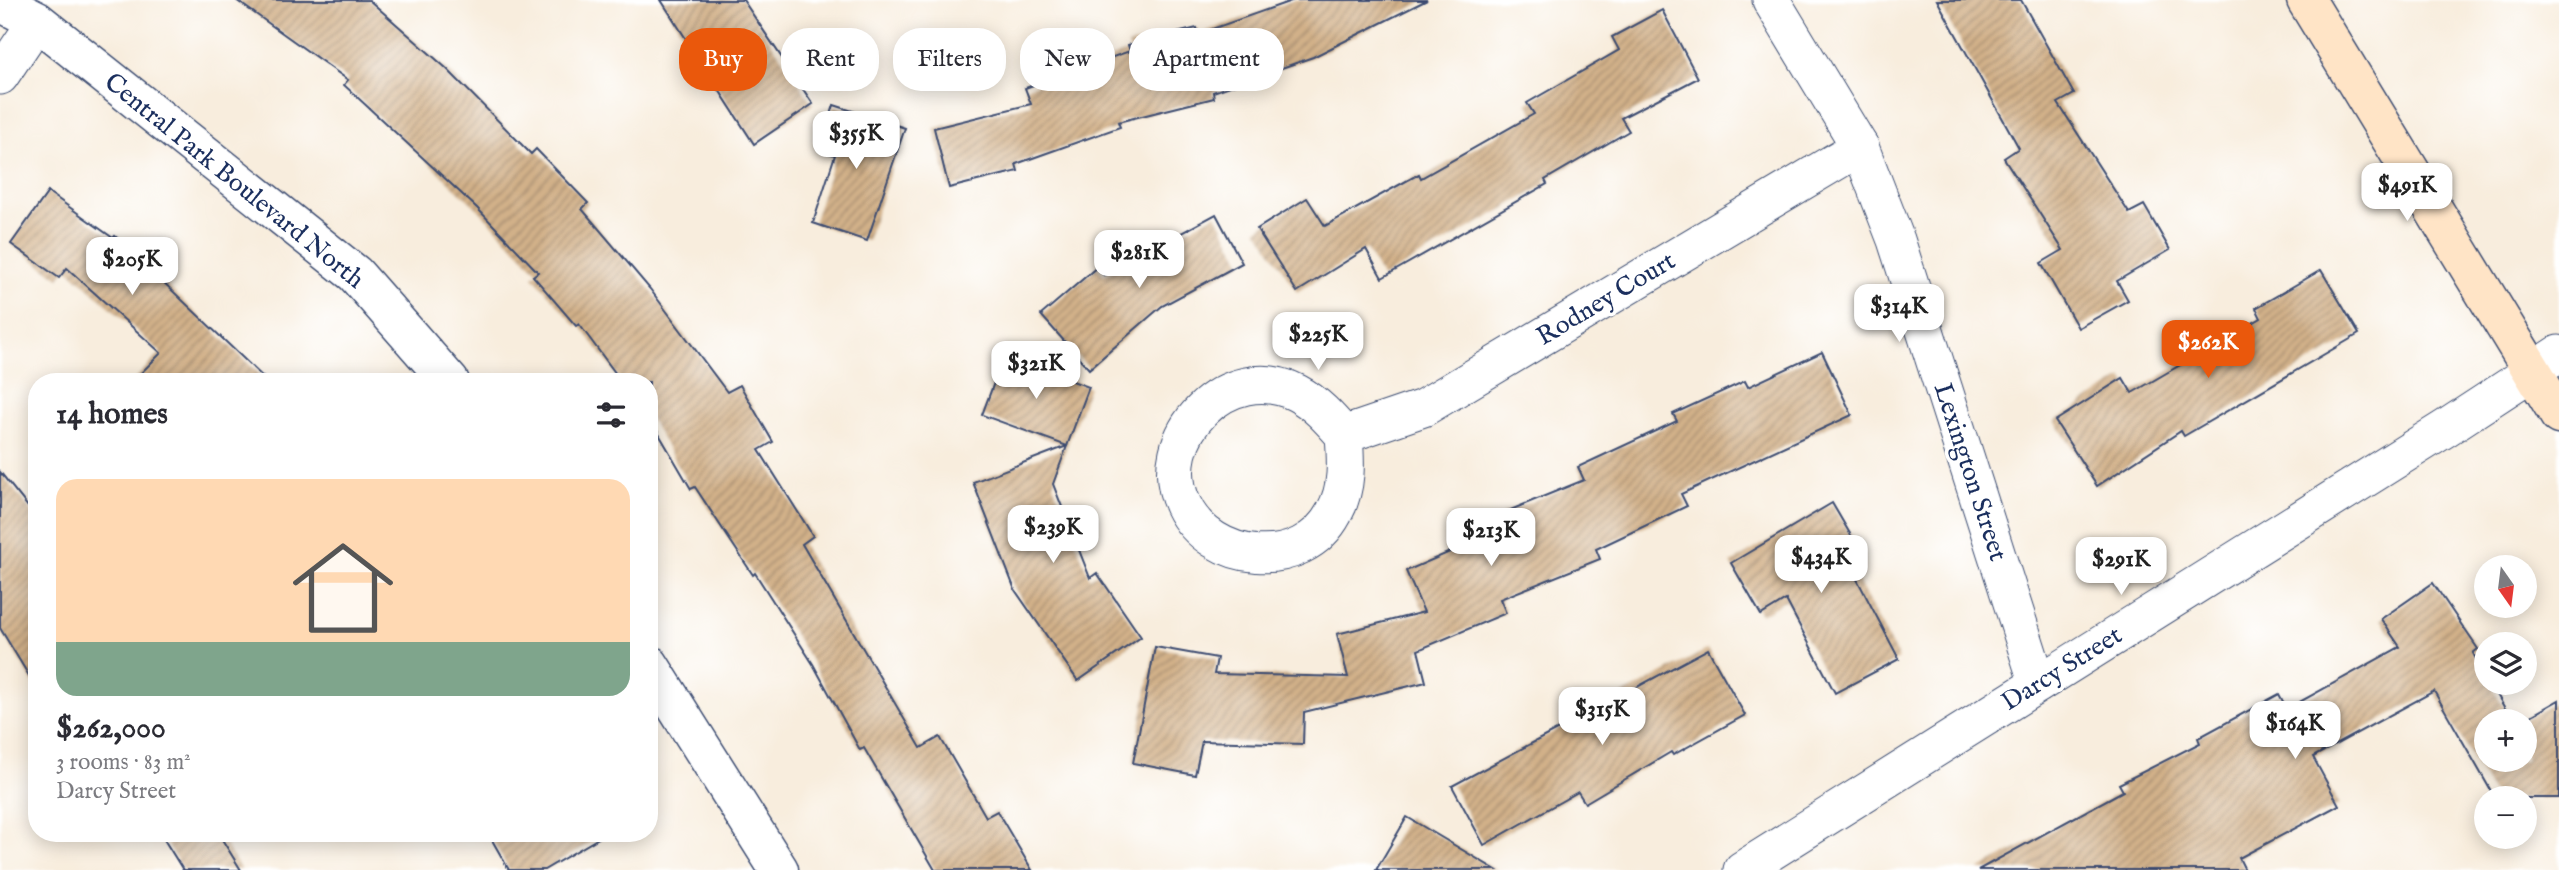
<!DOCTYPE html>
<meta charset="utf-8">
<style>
:root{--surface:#fff;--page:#f7f7f7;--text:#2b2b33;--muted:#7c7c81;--line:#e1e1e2;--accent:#ea580c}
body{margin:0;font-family:"IM FELL English",serif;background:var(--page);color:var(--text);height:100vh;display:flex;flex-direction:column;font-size:26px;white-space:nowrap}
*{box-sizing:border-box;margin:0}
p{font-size:23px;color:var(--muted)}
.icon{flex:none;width:38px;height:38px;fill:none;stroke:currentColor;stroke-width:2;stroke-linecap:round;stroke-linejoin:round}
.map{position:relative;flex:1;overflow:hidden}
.drawer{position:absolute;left:28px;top:373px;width:630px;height:469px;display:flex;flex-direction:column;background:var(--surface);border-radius:28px;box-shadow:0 4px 18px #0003}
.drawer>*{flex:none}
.guide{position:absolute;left:679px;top:28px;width:665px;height:63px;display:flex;gap:14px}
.needle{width:46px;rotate:166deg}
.fabs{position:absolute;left:2474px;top:555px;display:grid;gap:14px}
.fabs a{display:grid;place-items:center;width:63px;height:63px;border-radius:50%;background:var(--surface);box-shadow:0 4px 18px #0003;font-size:35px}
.price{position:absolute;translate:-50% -60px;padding:0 16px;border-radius:14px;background:#fff;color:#222;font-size:23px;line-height:46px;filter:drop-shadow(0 2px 4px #0008)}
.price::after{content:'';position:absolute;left:50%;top:42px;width:21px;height:16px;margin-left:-10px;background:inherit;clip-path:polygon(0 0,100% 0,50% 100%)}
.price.current{background:var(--accent);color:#fff}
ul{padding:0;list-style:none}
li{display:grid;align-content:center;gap:14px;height:371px;padding:0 28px}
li+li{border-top:2px solid var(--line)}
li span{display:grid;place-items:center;height:217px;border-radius:21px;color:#555}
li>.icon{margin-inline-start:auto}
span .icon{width:126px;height:126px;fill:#fffc;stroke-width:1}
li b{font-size:30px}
h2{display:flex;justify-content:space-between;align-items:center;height:84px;padding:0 28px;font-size:30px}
.pill{padding:0 24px;border-radius:28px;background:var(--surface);box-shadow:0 4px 18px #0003;font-size:24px;line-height:63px}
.pill.current{background:var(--accent);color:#fff}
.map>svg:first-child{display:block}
.building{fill:url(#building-hatch)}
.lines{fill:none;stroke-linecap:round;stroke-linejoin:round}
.minor-casing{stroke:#3c4c71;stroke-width:39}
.tertiary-casing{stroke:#3c4c71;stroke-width:41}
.secondary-casing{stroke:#3c4c71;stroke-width:41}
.minor{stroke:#fff;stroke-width:37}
.tertiary{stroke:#fff;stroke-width:38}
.secondary{stroke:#ffe4c6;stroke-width:38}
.labels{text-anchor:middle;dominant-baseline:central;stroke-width:7;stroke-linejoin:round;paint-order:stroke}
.street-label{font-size:26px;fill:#1b2f5e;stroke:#fff}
</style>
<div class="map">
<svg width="2559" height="870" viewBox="0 0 2559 870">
<defs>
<pattern id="building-hatch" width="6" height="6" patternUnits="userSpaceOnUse" patternTransform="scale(1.75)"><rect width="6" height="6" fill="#d2b189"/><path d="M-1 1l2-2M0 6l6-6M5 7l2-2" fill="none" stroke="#aa9073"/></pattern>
</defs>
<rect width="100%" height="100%" fill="#fff"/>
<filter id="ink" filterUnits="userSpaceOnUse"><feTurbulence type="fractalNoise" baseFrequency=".0143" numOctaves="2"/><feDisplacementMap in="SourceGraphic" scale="14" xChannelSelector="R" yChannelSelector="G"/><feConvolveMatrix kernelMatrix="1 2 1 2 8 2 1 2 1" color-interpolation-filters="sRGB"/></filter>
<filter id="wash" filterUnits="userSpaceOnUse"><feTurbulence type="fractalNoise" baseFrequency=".00686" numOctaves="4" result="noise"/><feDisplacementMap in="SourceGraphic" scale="28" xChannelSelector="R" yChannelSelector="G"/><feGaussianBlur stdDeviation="1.57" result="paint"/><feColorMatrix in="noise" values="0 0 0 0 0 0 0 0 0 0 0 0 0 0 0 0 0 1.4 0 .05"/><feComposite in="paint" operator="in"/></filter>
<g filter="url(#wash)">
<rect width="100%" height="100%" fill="#f8eddd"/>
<g id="blocks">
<!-- building -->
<g class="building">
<path d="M236,0h133l77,68 85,86 5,-5 52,54 -6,6 68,80 77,103 13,-7 33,57 -14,8 54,86 -11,8 119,204 19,-11 46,80 11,-6 35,59h-97l-71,-122 -4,2 -47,-86 -58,-91 -2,2 -58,-88 -4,2 -42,-72v-35h-27l-43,-58 -3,2 -43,-50 5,-4 -61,-64 -133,-123 4,-5z"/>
<path d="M661,0h82l70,104 -59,40z"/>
<path d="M1294,0h133l-114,57 -100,35 1,6 -96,24 2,5 -104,37 2,7 -69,17 -15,-60 97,-24 -6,-16 105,-37 -2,-6 69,-17 1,6z"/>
<path d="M1937,0h84l53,94 -16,9 71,110 15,-8 26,45 -53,31 11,19 -50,28 -37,-65 22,-13 -59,-92 15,-10z"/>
<path d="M1662,10l36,68 -77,40 8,13 -84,49 2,4 -165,94 -16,-29 -69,43 -40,-63 50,-31 18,28 94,-52 2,4 113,-64 -7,-11 92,-53 -7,-13z"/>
<path d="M834,105l71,23 -38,113 -54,-18 22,-68 -15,-5z"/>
<path d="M48,192l65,46 2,-2 153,146h-136l29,-29 -94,-85 -8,10 -48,-34z"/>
<path d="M1216,214l26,49 -80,43 -73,63 -48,-54 56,-48 7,8z"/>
<path d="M2321,270l38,64 -175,102 -3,-5 -84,55 -42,-65 68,-43 9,15 129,-75 -5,-10z"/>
<path d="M1822,352l30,63 -171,79 6,12 -91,43 4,10 -100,40 6,14 -88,37 8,32 -122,30 -1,32 -101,-3 -7,34 -62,-12 22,-116 62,11 -3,16 134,3 -11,-43 87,-22 -18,-41 102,-44 -5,-14 81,-33 -6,-13 99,-46 -4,-7 72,-33 3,6z"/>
<path d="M1004,356l85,31 -22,59 -85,-31z"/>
<path d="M1067,446l-14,38 37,94 7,-5 44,64 -63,44 -63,-91 -42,-108z"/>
<path d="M0,472l37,46v171l-37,-61z"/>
<path d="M1832,503l31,53 -14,8 50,95 -64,34 -49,-93 -25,15 -30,-52z"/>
<path d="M2433,583l45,66 -5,4 14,29h3l22,39h-25v39h38v-39h-3l37,-21v98h-64l-61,-107 -121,66 26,48 -100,53 6,12h-267l145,-79 -4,-7 81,-41 -2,-5 81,-44 8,15 113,-62 -19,-28z"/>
<path d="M1708,649l37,66 -72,40 -2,-3 -86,51 -7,-11 -94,53 -32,-59z"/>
<path d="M1407,817l89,53h-120z"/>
<path d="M160,833h58l23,37h-58z"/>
<path d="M488,833h119l-63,37h-35z"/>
</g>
</g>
</g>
<g filter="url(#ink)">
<use href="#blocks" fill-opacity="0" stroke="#3c4c71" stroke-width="2"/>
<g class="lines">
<!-- minor casing -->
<g class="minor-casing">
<g id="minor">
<path d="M1771,0l89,147 36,93 142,444"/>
<path d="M0,76l37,-55"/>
<path d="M1344,435c2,26 4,53 -10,78 -32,60 -123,51 -151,-8 -32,-68 45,-147 114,-112 19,10 33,26 47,42l79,-27 437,-261"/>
<path d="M1742,870l704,-442 113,-74"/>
</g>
</g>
<!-- tertiary casing -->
<g class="tertiary-casing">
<g id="tertiary">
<path d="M0,2l37,19 318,253 95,108"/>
<path d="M649,664l130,206"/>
</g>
</g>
<!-- secondary casing -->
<g class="secondary-casing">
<path id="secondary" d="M2306,0l253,415"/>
</g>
<!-- minor -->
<use href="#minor" class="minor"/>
<!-- tertiary -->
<use href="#tertiary" class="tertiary"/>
<!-- secondary -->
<use href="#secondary" class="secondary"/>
</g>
</g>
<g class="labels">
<!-- street labels -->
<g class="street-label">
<text transform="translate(234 181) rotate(39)">Central Park Boulevard North</text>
<text transform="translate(1606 299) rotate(-31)">Rodney Court</text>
<text transform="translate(1970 472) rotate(72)">Lexington Street</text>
<text transform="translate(2062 669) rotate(-32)">Darcy Street</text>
</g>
</g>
</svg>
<div class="fabs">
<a><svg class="needle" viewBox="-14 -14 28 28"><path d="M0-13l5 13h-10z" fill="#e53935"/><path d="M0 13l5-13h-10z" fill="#7c7c81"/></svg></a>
<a><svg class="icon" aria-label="layers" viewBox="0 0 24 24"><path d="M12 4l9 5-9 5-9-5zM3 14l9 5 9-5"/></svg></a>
<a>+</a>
<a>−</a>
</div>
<b class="price" style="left:856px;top:171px">$355K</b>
<b class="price" style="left:2407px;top:223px">$491K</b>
<b class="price" style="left:1139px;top:290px">$281K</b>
<b class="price" style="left:132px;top:297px">$205K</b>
<b class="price" style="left:1899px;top:344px">$314K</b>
<b class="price" style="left:1318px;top:372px">$225K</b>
<b class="price current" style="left:2208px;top:380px">$262K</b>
<b class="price" style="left:1036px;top:401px">$321K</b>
<b class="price" style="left:1053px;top:565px">$239K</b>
<b class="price" style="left:1491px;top:568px">$213K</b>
<b class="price" style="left:1821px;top:595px">$434K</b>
<b class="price" style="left:2121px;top:597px">$291K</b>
<b class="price" style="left:1602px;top:747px">$315K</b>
<b class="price" style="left:2295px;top:761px">$164K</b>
<div class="guide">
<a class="pill current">Buy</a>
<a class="pill">Rent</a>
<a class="pill">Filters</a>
<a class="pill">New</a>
<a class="pill">Apartment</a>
</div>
<section class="drawer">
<h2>14 homes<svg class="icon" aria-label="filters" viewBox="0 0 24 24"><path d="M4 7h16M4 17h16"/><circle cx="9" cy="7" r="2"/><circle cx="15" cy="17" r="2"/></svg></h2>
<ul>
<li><span style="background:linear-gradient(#ffd9b3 75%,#7fa58c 0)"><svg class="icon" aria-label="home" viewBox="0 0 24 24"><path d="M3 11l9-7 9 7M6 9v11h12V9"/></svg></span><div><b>$262,000</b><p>3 rooms · 83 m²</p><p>Darcy Street</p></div></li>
</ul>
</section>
</div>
